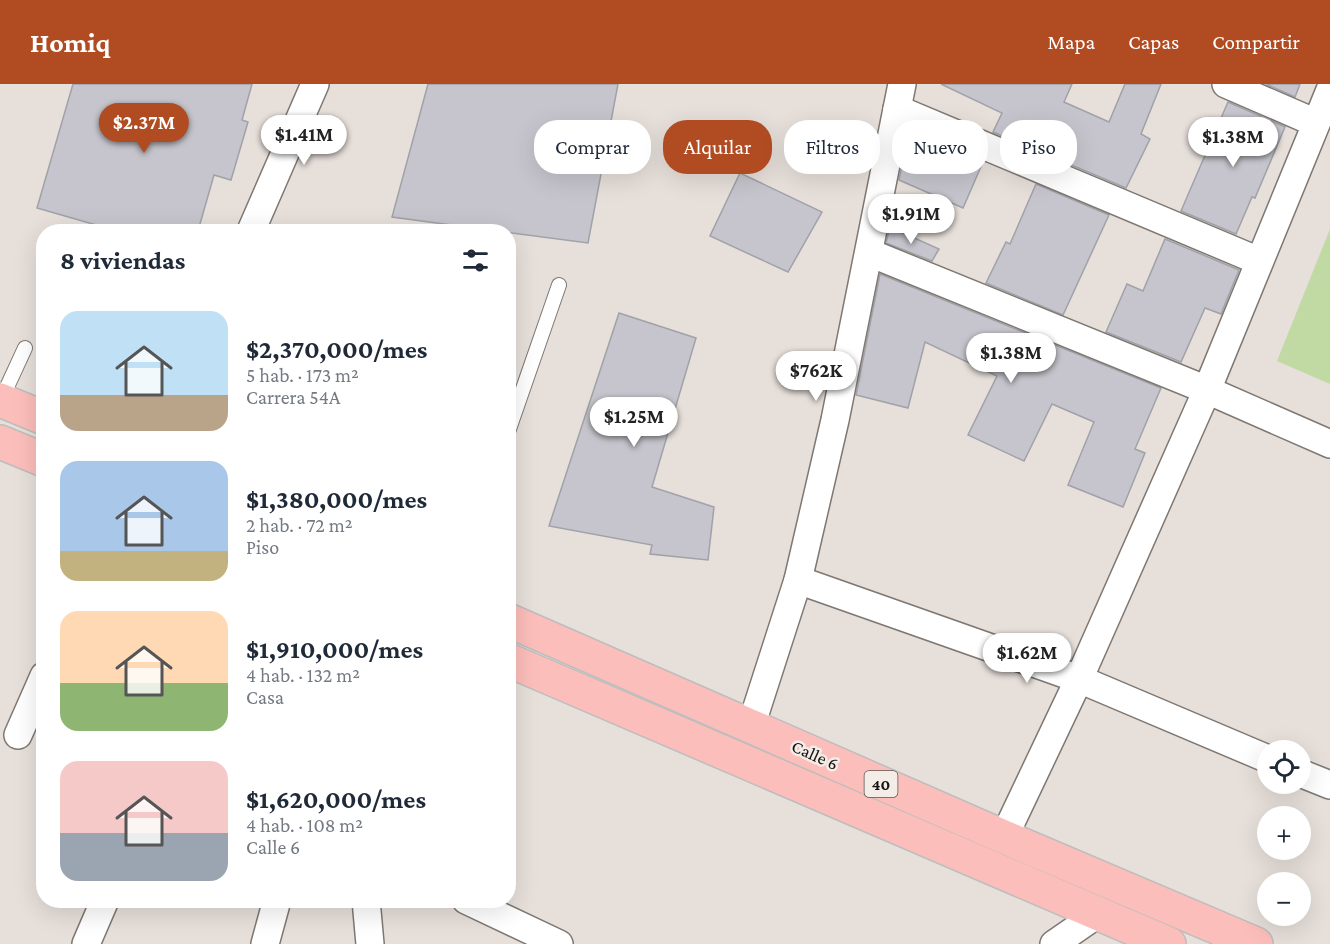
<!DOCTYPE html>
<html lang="es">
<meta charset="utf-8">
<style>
:root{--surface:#fff;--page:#f6f6f7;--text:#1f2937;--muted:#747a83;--accent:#b14b22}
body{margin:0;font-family:"Crimson Pro",serif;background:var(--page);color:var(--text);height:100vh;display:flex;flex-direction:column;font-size:22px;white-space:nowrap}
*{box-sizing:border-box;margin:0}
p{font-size:20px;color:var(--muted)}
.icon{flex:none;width:33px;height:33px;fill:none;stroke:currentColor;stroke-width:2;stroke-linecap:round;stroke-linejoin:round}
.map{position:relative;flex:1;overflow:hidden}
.panel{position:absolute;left:36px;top:140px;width:480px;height:684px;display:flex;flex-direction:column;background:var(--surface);border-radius:24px;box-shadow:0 6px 24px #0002}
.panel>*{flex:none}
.guide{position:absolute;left:534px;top:36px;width:570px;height:54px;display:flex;gap:12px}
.buttons{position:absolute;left:1257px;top:656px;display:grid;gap:12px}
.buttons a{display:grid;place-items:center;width:54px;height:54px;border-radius:50%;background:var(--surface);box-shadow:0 6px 24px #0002;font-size:30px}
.price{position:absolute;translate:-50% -51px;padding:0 14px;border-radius:21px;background:#fff;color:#222;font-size:20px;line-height:39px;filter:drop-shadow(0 2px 3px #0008)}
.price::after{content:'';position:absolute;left:50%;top:36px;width:18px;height:14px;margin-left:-9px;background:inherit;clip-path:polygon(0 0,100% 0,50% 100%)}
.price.active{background:var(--accent);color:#fff}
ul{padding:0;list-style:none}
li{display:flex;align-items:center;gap:18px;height:150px;padding:0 24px}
li span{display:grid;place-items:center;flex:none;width:168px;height:120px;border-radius:18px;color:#555}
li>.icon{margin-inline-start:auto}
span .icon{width:72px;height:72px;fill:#fffc;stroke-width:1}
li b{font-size:26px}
h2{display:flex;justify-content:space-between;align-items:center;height:72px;padding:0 24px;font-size:26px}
.pill{padding:0 21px;border-radius:24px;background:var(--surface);box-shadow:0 6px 24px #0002;font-size:21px;line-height:54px}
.pill.active{background:var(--accent);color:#fff}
header{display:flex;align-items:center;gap:36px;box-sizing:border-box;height:84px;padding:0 30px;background:var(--accent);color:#fff}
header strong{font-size:28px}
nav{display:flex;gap:33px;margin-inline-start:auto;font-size:21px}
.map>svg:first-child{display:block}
.green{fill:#c1daa3}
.building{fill:#c6c5cd;stroke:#a1a1a8;stroke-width:1.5}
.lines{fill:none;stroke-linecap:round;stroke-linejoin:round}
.service-casing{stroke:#7e7772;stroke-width:16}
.minor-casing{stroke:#7e7772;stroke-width:30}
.trunk-casing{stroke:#bebdbd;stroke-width:36}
.service{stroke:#fff;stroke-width:14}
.minor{stroke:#fff;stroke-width:27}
.trunk{stroke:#fcbeba;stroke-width:33}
.labels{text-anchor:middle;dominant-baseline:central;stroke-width:5;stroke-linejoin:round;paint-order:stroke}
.shield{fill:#f3ece7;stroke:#585552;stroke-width:1.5}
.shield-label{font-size:16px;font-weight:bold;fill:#161412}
.street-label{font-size:18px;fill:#161412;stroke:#f3ece7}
</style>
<header>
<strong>Homiq</strong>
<nav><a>Mapa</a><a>Capas</a><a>Compartir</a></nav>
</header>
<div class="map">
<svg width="1330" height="860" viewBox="0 0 1330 860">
<rect width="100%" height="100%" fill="#e6dfda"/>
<!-- green -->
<path class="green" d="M1330,145v155l-53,-23z"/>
<!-- building -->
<g class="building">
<path d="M73,0h179l-10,36 6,2 -17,58 -17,-5 -16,56h-81l-80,-23z"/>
<path d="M428,0h190l-30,159 -196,-26z"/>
<path d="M941,0h131l-8,18 45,20 16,-38h36l-20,50 9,5 -24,49 -133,-56 9,-19z"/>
<path d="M1266,0h34l-5,13z"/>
<path d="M1228,18l57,25 -30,71 -3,-1 -16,37 -55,-23z"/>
<path d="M912,48l71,30 -20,46 -64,-28 7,-34z"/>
<path d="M740,89l82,39 -34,60 -78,-36z"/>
<path d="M1036,100l73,31 -46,100 -77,-32 20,-41 4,2z"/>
<path d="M890,143l49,22 -7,12 -46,-18z"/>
<path d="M1165,155l74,31 -18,44 -16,-6 -24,54 -75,-30 21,-48 16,7z"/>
<path d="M880,190l281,114 -26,61 10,4 -22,54 -55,-22 26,-63 -42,-18 -28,57 -56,-26 29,-59 -72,-34 -17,66 -52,-13z"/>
<path d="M619,229l77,25 -44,149 62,20 -6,53 -58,-6 2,-9 -103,-19z"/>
</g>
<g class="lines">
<!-- service casing -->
<g class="service-casing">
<g id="service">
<path d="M1,316l24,-52"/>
<path d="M508,348l51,-147"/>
</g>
</g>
<!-- minor casing -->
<g class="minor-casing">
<g id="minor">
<path d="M1226,0l90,39"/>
<path d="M897,25l362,152"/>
<path d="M251,147l64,-147"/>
<path d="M870,169l337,137 123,54"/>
<path d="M798,496l281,99 189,80"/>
<path d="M751,642l47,-146 37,-160 67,-336"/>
<path d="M18,651l26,-59"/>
<path d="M1300,689l30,12"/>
<path d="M1004,753l75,-158 128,-289 123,-300"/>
<path d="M366,816l4,44"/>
<path d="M466,816l93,44"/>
<path d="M86,860l19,-44"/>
<path d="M265,860l12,-44"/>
<path d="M1054,860l45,-31"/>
</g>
</g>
<!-- trunk casing -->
<g class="trunk-casing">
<g id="trunk">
<path d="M0,316l44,18"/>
<path d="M0,358l44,18"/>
<path d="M508,536l496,217 252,107"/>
<path d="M508,576l661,284"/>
</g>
</g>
<!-- service -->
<use href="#service" class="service"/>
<!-- minor -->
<use href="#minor" class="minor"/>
<!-- trunk -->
<use href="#trunk" class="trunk"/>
</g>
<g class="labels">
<!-- shield labels -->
<rect class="shield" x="864.5" y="687" width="33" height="26" rx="4.5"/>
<g class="shield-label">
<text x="881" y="700">40</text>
</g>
<!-- street labels -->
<g class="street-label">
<text transform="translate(815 671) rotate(24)">Calle 6</text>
</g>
</g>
</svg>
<div class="buttons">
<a><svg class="icon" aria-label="locate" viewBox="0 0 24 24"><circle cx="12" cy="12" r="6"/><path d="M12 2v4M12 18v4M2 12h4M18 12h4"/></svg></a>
<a>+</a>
<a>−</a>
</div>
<b class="price active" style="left:144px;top:70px">$2.37M</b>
<b class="price" style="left:304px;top:82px">$1.41M</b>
<b class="price" style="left:1233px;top:84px">$1.38M</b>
<b class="price" style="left:911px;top:161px">$1.91M</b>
<b class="price" style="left:1011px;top:300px">$1.38M</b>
<b class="price" style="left:816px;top:318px">$762K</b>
<b class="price" style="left:634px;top:364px">$1.25M</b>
<b class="price" style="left:1027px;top:600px">$1.62M</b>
<div class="guide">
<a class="pill">Comprar</a>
<a class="pill active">Alquilar</a>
<a class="pill">Filtros</a>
<a class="pill">Nuevo</a>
<a class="pill">Piso</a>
</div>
<section class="panel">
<h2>8 viviendas<svg class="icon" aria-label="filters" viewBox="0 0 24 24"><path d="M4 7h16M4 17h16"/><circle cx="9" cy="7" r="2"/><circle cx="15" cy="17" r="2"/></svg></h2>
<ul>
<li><span style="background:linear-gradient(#bfe0f5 70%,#b9a48a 0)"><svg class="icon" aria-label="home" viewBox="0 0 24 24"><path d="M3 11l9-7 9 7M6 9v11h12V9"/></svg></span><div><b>$2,370,000/mes</b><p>5 hab. · 173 m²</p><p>Carrera 54A</p></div></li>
<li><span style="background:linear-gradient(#a9c7e8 75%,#c2b280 0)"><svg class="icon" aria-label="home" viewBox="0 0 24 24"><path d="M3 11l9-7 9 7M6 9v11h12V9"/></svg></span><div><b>$1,380,000/mes</b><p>2 hab. · 72 m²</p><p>Piso</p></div></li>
<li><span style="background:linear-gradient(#ffd9b3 60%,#8fb573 0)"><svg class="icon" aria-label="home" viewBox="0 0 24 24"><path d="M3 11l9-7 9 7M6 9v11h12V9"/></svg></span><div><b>$1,910,000/mes</b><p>4 hab. · 132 m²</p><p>Casa</p></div></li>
<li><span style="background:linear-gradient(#f6c9c9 60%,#9aa5b1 0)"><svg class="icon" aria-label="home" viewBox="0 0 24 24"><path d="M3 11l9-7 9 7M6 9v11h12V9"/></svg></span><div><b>$1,620,000/mes</b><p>4 hab. · 108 m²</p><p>Calle 6</p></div></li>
</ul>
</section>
</div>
